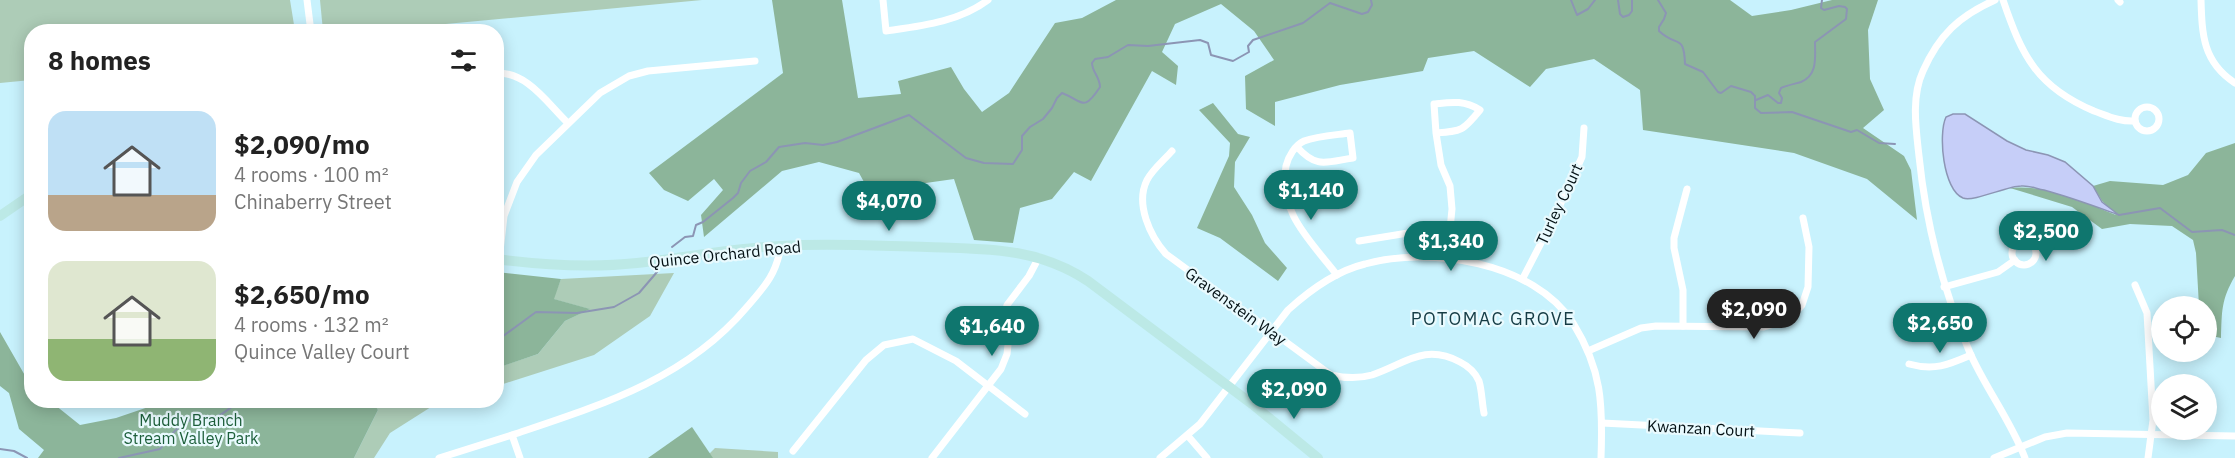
<!DOCTYPE html>
<meta charset="utf-8">
<style>
:root{--surface:#fff;--page:#f2f2f2;--text:#222;--muted:#767676;--accent:#0f766e}
body{margin:0;font-family:"IBM Plex Sans",sans-serif;background:var(--page);color:var(--text);height:100vh;display:flex;flex-direction:column;font-size:22px;white-space:nowrap}
*{box-sizing:border-box;margin:0}
p{font-size:20px;color:var(--muted)}
.icon{flex:none;width:33px;height:33px;fill:none;stroke:currentColor;stroke-width:2;stroke-linecap:round;stroke-linejoin:round}
.map{position:relative;flex:1;overflow:hidden}
.side{position:absolute;left:24px;top:24px;width:480px;height:384px;display:flex;flex-direction:column;background:var(--surface);border-radius:24px;box-shadow:0 3px 15px #0003}
.side>*{flex:none}
.buttons{position:absolute;left:2151px;top:296px;display:grid;gap:12px}
.buttons a{display:grid;place-items:center;width:66px;height:66px;border-radius:50%;background:var(--surface);box-shadow:0 3px 15px #0003;font-size:30px}
.price{position:absolute;translate:-50% -51px;padding:0 14px;border-radius:21px;background:var(--accent);color:#fff;font-size:20px;line-height:39px;filter:drop-shadow(0 2px 3px #0008)}
.price::after{content:'';position:absolute;left:50%;top:36px;width:18px;height:14px;margin-left:-9px;background:inherit;clip-path:polygon(0 0,100% 0,50% 100%)}
.price.selected{background:#222;color:#fff}
ul{padding:0;list-style:none}
li{display:flex;align-items:center;gap:18px;height:150px;padding:0 24px}
li span{display:grid;place-items:center;flex:none;width:168px;height:120px;border-radius:18px;color:#555}
li>.icon{margin-inline-start:auto}
span .icon{width:72px;height:72px;fill:#fffc;stroke-width:1}
li b{font-size:26px}
h2{display:flex;justify-content:space-between;align-items:center;height:72px;padding:0 24px;font-size:26px}
.map>svg:first-child{display:block}
.green{fill:#adccb7}
.forest{fill:#8cb59a}
.water{fill:#c6cef8;stroke:#8c95b4;stroke-width:1.5}
.lines{fill:none;stroke-linecap:round;stroke-linejoin:round}
.stream{stroke:#8c95b4;stroke-width:2}
.street{stroke:#fff;stroke-width:7}
.secondary{stroke:#bce9e6;stroke-width:10}
.labels{text-anchor:middle;dominant-baseline:central;stroke-width:4.5;stroke-linejoin:round;paint-order:stroke}
.street-label{font-size:16px;fill:#031014;stroke:#e9fafe}
.park-label{font-size:16px;fill:#1d5f3b;stroke:#e9fafe}
.neighbourhood-label{font-size:18px;letter-spacing:1.5px;fill:#153c45;stroke:#e9fafe}
</style>
<div class="map">
<svg width="2235" height="458" viewBox="0 0 2235 458">
<rect width="100%" height="100%" fill="#c8f2fd"/>
<!-- green -->
<g class="green">
<path d="M0,0h290l5,31 -263,1 -1,48 -31,3z"/>
<path d="M320,0h382l-342,32 -37,-1z"/>
<path d="M674,273l-24,43 -56,39 -97,31 -1,-18 42,-14 27,-33 24,-12 -36,-10 8,-20z"/>
<path d="M372,401h80l-21,6 -41,26 -16,25h-20l24,-48z"/>
<path d="M715,448l63,4v6h-130l62,-5z"/>
</g>
<!-- forest -->
<g class="forest">
<path d="M772,0h70l16,98 43,-4 -3,-13 53,-14 13,22 18,23 27,-19 46,-70 27,-5 34,-18h614l22,16 39,-6 41,-10h46l-10,30 2,49 14,31 -21,18 41,28 7,14 6,50 -50,-41 -73,-26 -151,-23 -3,-40 -46,-31 -48,10 -16,18 -56,-36 -46,7 -5,13 -83,14 -65,17v24l-29,-17 -1,-33 29,-16 -20,-29 -33,-27 -46,20 -13,28 16,14 -2,19 -24,-14 -61,110 -17,-9 -22,27 -32,9 -7,35 -39,-3 -20,-61 -85,12 -10,-18 -40,-11 -37,9 -78,66 -3,-22 22,-25 -9,-11 -26,22 -24,-11 -15,-17 134,-100z"/>
<path d="M1213,103l25,31 12,3 -15,25 -1,25 18,28 13,28 22,25 -9,13 -58,-43 -23,-10 32,-72 1,-13 -31,-33z"/>
<path d="M2235,143v133c-14,24 -13,35 -14,62l-14,-3 -1,-29h-7l-3,-53 -3,-13 -21,-14 -42,-2 -28,5 -30,-22 -62,-19c36,-4 73,14 106,27l-14,-14 -9,-15 17,-5 53,4 25,-10 18,-22z"/>
<path d="M497,272l64,7 -7,20 36,10 -25,12 -27,33 -41,14z"/>
<path d="M0,332l31,54 1,14 18,1 30,24 36,-7 50,-17 206,-1 6,10 -24,48h-316l6,-8 -25,-21 -10,-36 -9,-7z"/>
<path d="M692,427l21,31h-65z"/>
</g>
<!-- water -->
<path class="water" d="M1953,114h12l42,27 19,9 22,5 17,7 28,24 9,16 17,13c-25,-9 -49,-18 -75,-25 -7,-1 -15,-5 -23,-4 -14,0 -47,16 -58,12 -20,-8 -25,-64 -17,-81z"/>
<g class="lines">
<!-- stream -->
<g class="stream">
<path d="M1571,0l6,15 11,-6 7,-9"/>
<path d="M1618,0l2,14 3,3 6,-2 3,-4v-11"/>
<path d="M1658,0l8,13 -2,6 -5,8v4c18,17 25,2 26,33l18,8 15,20 3,1 10,-7 20,6 4,4v12l6,5 31,-1 59,20 6,-2 22,13 16,1"/>
<path d="M1756,100l12,-5 10,8h3l1,-5 -3,-5 2,-5c7,-3 13,-4 20,-6 17,-7 14,-25 14,-40l31,-23 1,-10 -2,-2 -6,-1 -15,4 -3,-2 1,-8"/>
<path d="M2119,215l41,-7 32,24 30,-2 13,5"/>
<path d="M672,247l13,-10 8,-1 3,-11 7,-3 30,-24 5,-5 3,-10 9,-12 16,-9 13,-15 26,-4 18,2 14,-3 72,-27 57,43 18,5 29,1 9,-14v-14l8,-9 13,-8 9,-11 5,-10 5,-5c21,8 21,20 38,-6 0,-10 -8,-15 -8,-24l3,-4 13,-2 20,-12 20,1 52,-6 8,3 3,12 22,6 16,-9 -1,-6 5,-6 50,-17 27,-20 32,11 6,-2 4,-7 -1,-5"/>
<path d="M496,344l3,-5 37,-27 41,1 37,-6 25,-14 18,-21"/>
<path d="M0,449l14,2 13,7"/>
<path d="M119,458l41,-9c9,-12 20,-27 36,-31 6,-1 12,3 18,0 11,-4 18,-13 28,-18"/>
</g>
<!-- street -->
<g class="street">
<path d="M307,0l4,32"/>
<path d="M883,0l3,31c35,-5 73,-9 102,-31"/>
<path d="M1995,0c-36,16 -56,35 -72,71 -12,26 -7,58 -4,85 7,69 24,134 51,197 16,36 41,68 55,105"/>
<path d="M2003,0c19,56 34,87 91,111 14,5 26,11 41,10"/>
<path d="M2118,0l2,2"/>
<path d="M2201,0c1,35 2,62 34,83"/>
<path d="M496,73c32,-1 51,30 72,50"/>
<circle cx="2147" cy="119" r="12"/>
<path d="M1436,133c26,-2 27,-2 44,-23 -16,-10 -28,-8 -46,-6l2,29 5,32 9,21 2,23 -5,50"/>
<path d="M1297,147c20,22 29,15 56,11l-3,-25c-14,2 -33,3 -46,8 -9,4 -16,16 -18,25 -8,47 25,75 51,109"/>
<path d="M1172,151c-8,9 -20,19 -25,29 -12,24 3,56 19,74l165,121c13,3 27,4 41,0 33,-11 52,-32 88,-13 8,4 15,10 19,19 3,10 3,22 5,32"/>
<path d="M1359,241l49,-8 42,1"/>
<circle cx="2024" cy="253" r="12"/>
<path d="M499,260l5,-44 13,-34 19,-27 64,-62 29,-17 19,-5 107,-10"/>
<path d="M1523,278l32,-62 27,-59 2,-29"/>
<path d="M2135,285l12,28 6,107 -5,38"/>
<path d="M1944,287l54,-15 17,-12"/>
<path d="M1683,326v-36l-9,-42v-10l13,-49"/>
<path d="M1588,351l53,-23 15,-2 108,1 24,-7 14,-15 6,-18 1,-40 -6,-29"/>
<path d="M1909,364c25,7 39,1 62,-9"/>
<path d="M1602,423l198,10"/>
<path d="M512,435c86,-29 173,-55 234,-127 19,-22 30,-33 35,-62"/>
<path d="M1188,436l19,22"/>
<path d="M793,451l73,-91 18,-15 29,-6 43,22 69,53"/>
<path d="M439,458l73,-23 8,23"/>
<path d="M932,458l69,-89 6,-15 1,-9 -3,-30 2,-10 22,-29 10,-19"/>
<path d="M1160,458l40,-34 88,-114c22,-20 48,-39 77,-46 65,-18 169,-2 208,59 29,47 30,81 28,135"/>
<path d="M1994,458l51,-21 22,-4 168,3"/>
</g>
<!-- secondary -->
<g class="secondary">
<path d="M0,216l32,-22"/>
<path d="M496,259c46,6 95,9 141,4 48,-5 96,-15 144,-17 49,-3 98,0 146,1 59,2 110,0 161,34l164,123 66,54"/>
</g>
</g>
<g class="labels">
<!-- street labels -->
<g class="street-label">
<text transform="translate(1559 204) rotate(-65)">Turley Court</text>
<text transform="translate(725 254) rotate(-6)">Quince Orchard Road</text>
<text transform="translate(1236 306) rotate(36)">Gravenstein Way</text>
<text transform="translate(1701 428) rotate(3)">Kwanzan Court</text>
</g>
<!-- park labels -->
<g class="park-label">
<text x="191" y="420">Muddy Branch<tspan x="191" dy="18">Stream Valley Park</tspan></text>
</g>
<!-- neighbourhood labels -->
<g class="neighbourhood-label">
<text x="1493" y="318">POTOMAC GROVE</text>
</g>
</g>
</svg>
<div class="buttons">
<a><svg class="icon" aria-label="locate" viewBox="0 0 24 24"><circle cx="12" cy="12" r="6"/><path d="M12 2v4M12 18v4M2 12h4M18 12h4"/></svg></a>
<a><svg class="icon" aria-label="layers" viewBox="0 0 24 24"><path d="M12 4l9 5-9 5-9-5zM3 14l9 5 9-5"/></svg></a>
</div>
<b class="price" style="left:1311px;top:221px">$1,140</b>
<b class="price" style="left:889px;top:232px">$4,070</b>
<b class="price" style="left:2046px;top:262px">$2,500</b>
<b class="price" style="left:1451px;top:272px">$1,340</b>
<b class="price selected" style="left:1754px;top:340px">$2,090</b>
<b class="price" style="left:1940px;top:354px">$2,650</b>
<b class="price" style="left:992px;top:357px">$1,640</b>
<b class="price" style="left:1294px;top:420px">$2,090</b>
<section class="side">
<h2>8 homes<svg class="icon" aria-label="filters" viewBox="0 0 24 24"><path d="M4 7h16M4 17h16"/><circle cx="9" cy="7" r="2"/><circle cx="15" cy="17" r="2"/></svg></h2>
<ul>
<li><span style="background:linear-gradient(#bfe0f5 70%,#b9a48a 0)"><svg class="icon" aria-label="home" viewBox="0 0 24 24"><path d="M3 11l9-7 9 7M6 9v11h12V9"/></svg></span><div><b>$2,090/mo</b><p>4 rooms · 100 m²</p><p>Chinaberry Street</p></div></li>
<li><span style="background:linear-gradient(#dfe7d0 65%,#8fb573 0)"><svg class="icon" aria-label="home" viewBox="0 0 24 24"><path d="M3 11l9-7 9 7M6 9v11h12V9"/></svg></span><div><b>$2,650/mo</b><p>4 rooms · 132 m²</p><p>Quince Valley Court</p></div></li>
</ul>
</section>
</div>
